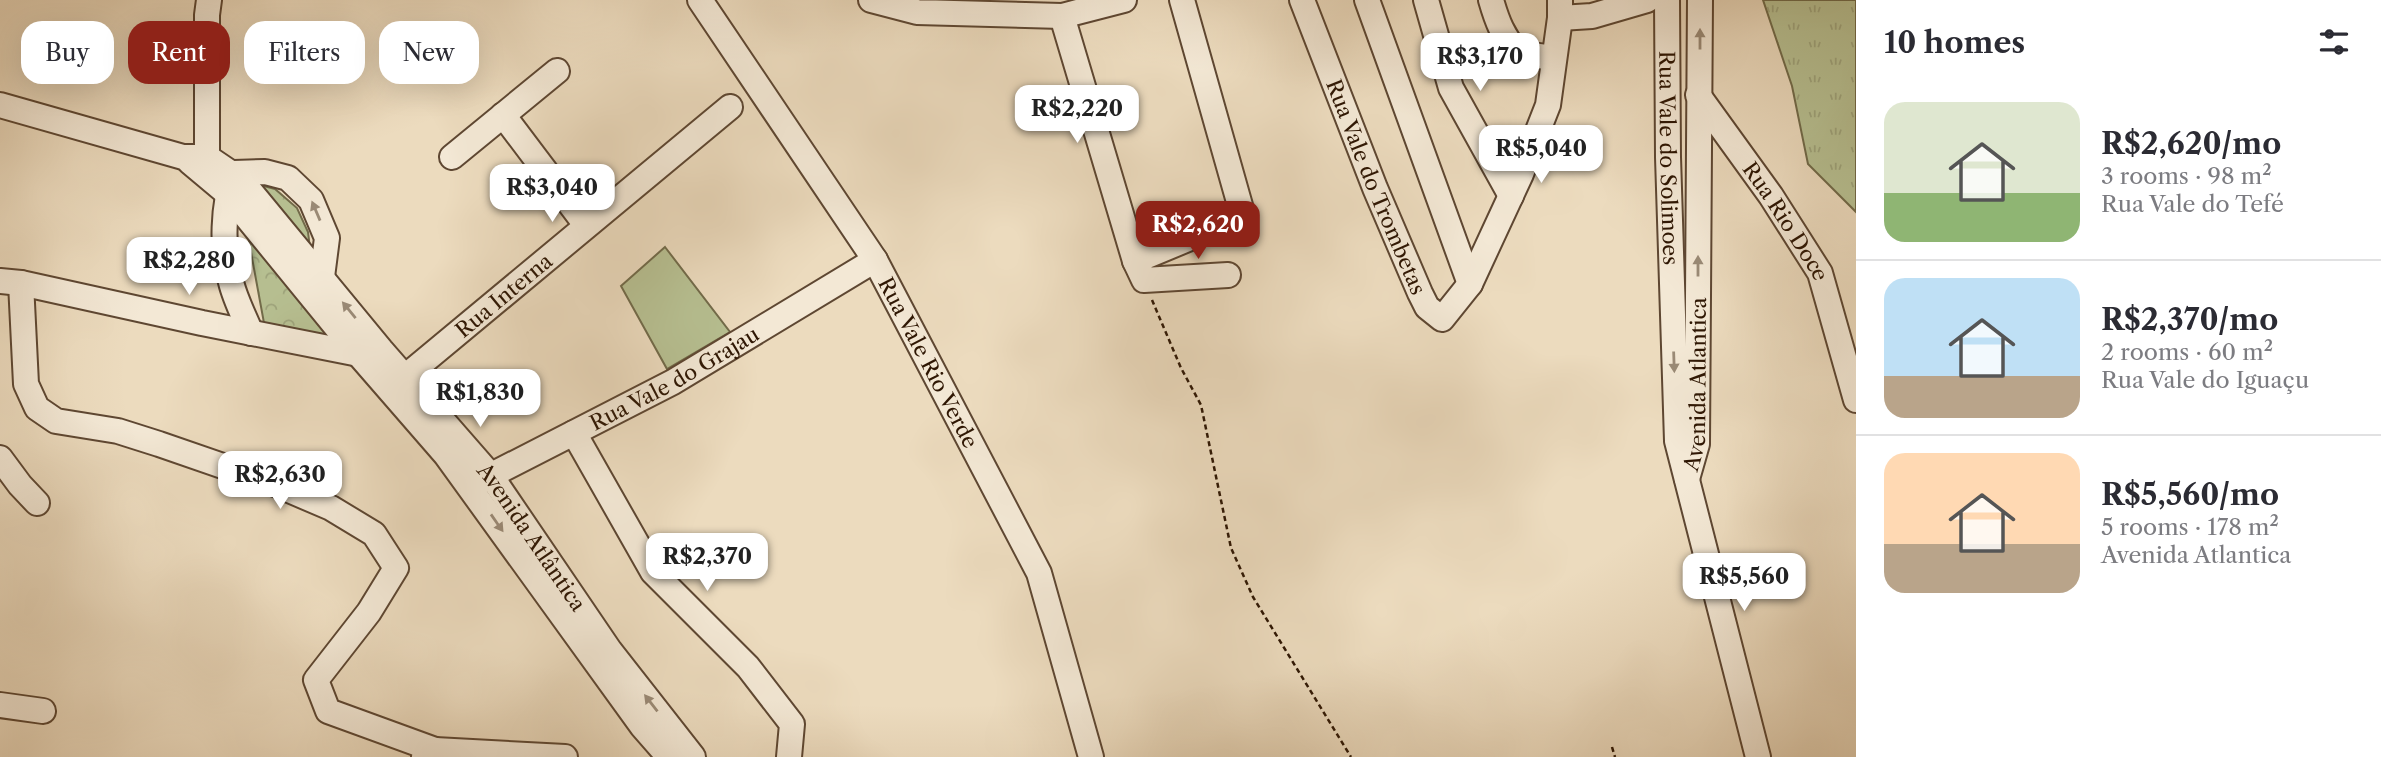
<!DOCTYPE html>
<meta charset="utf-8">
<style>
:root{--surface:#fff;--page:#f7f7f7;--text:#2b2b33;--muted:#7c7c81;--line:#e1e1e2;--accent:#8f2418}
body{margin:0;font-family:"Libre Caslon Text",serif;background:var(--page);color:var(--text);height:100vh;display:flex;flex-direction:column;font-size:26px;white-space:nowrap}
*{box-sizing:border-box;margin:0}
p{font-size:23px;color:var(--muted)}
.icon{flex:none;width:38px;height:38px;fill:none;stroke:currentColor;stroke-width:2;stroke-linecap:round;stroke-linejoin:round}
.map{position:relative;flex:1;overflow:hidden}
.panel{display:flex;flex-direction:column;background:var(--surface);width:525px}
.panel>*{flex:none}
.hud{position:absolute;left:21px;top:21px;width:665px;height:63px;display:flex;gap:14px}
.price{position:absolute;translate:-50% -60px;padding:0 16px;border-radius:14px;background:#fff;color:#222;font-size:23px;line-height:46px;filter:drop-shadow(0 2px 4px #0008)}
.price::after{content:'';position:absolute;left:50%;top:42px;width:21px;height:16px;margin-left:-10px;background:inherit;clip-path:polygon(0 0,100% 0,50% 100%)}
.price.active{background:var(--accent);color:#fff}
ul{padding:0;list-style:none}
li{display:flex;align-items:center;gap:21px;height:175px;padding:0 28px}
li+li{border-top:2px solid var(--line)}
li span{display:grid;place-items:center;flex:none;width:196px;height:140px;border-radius:21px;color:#555}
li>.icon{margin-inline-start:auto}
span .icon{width:84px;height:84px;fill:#fffc;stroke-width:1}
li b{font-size:30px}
h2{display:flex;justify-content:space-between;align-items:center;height:84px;padding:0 28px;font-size:30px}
.pill{padding:0 24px;border-radius:21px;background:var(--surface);box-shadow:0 7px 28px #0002;font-size:24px;line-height:63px}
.pill.active{background:var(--accent);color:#fff}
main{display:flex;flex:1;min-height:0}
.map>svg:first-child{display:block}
.grass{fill:url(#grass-tufts);stroke:#726b4a;stroke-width:2}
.park{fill:url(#park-crowns);stroke:#726b4a;stroke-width:2}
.pitch{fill:#b7c092;stroke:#726b4a;stroke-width:2}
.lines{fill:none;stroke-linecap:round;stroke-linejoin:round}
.minor-casing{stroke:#5e4732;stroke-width:28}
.path{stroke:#2e1603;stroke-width:2.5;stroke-dasharray:5 3.5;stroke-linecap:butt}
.minor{stroke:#f3e8d5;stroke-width:24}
.oneway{fill:#9a8a76}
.labels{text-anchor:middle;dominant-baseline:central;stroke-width:5;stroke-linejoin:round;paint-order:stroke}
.street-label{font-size:21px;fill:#2e1603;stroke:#f3e8d5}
</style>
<main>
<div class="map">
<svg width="1856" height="757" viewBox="0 0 1856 757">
<defs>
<pattern id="grass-tufts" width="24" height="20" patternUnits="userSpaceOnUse" patternTransform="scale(1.75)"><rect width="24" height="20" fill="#b7c092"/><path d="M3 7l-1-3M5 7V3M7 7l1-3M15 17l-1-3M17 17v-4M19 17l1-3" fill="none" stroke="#9ea47c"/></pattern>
<pattern id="park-crowns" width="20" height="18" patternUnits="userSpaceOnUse" patternTransform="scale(1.75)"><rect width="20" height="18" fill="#b7c092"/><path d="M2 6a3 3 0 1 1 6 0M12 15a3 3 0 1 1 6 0" fill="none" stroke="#9ea47c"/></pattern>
</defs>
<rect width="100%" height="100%" fill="#ecdbbe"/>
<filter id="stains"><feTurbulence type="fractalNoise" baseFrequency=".00286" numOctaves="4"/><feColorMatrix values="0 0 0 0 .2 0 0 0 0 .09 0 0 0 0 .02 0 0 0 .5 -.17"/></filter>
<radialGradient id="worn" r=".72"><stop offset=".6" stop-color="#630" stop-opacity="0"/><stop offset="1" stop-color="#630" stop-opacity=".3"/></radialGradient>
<!-- grass -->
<path class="grass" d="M1763,0h93v212l-48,-48 -16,-78z"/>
<!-- park -->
<path class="park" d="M252,183l23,6 22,19 11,24 3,24 40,92 -87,-25 -25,-136z"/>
<!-- pitch -->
<path class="pitch" d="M665,247l65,85 -63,37 -46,-83z"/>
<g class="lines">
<!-- minor casing -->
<g class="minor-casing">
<g id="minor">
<path id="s1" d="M700,0l175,260 164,313 52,184"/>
<path d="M871,0l46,12 145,4 62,-16"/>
<path id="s2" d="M1302,0l73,188 45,105 7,14 15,12 28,-35 51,-110 27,-69 12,-87v-18"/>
<path d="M1367,0l103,284"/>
<path d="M1426,0l25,88 60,108"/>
<path d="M1491,0c6,21 12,37 27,53l35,5"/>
<path id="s3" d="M1667,0l1,157 9,284 81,316"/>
<path d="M1062,16l73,245 9,19 84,-5"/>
<path d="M1560,18l32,-2 55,-16"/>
<path id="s4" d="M1698,95l73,101 49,77 36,127"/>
<path id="s5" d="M0,105l183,52h24l34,23 140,170 110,126 119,175 83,106"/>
<path d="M503,115l83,110"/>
<path d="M452,157l105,-86"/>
<path d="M190,162l37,31 133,163 86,99 196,271 27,31"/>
<path d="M202,169l5,-12v-142l2,-15"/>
<path d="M1135,261l108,-45 -61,-216"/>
<path d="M0,281l21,2 181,40 162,32"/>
<path d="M21,283l5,101 11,24 19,13 62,10 41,13 116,40 56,24 43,26 22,34 -27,44 -53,68 12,31 107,39"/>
<path d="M251,333c-7,-17 -16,-34 -20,-51 -10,-33 -8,-77 3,-109l31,-1 23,6 23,22 16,38 -5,39"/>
<path id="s6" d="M405,377l325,-270"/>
<path d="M574,433l79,139 95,95 44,57 -3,33"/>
<path d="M0,458l20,27 17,18"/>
<path id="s7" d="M1687,479l10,-35 3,-444"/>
<path id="s8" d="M478,482l195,-100 202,-122"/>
<path d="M0,705l43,6"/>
<path d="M424,757l11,-7 130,7"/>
</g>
</g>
<!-- path -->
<g class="path">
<path d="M1152,300l29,68 20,37 30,143 22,49 98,160"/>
<path d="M1612,747l3,10"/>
</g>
<!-- minor -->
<use href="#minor" class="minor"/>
</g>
<!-- one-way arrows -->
<defs><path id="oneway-solid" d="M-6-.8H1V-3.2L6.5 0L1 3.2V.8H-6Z" transform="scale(1.75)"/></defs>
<g class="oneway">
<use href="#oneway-solid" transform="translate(1700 39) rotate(-90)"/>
<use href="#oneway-solid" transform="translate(316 211) rotate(-113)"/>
<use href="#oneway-solid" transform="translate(1698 266) rotate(-90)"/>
<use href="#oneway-solid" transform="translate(349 310) rotate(-129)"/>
<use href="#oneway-solid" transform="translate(1674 362) rotate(88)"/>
<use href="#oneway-solid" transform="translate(497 523) rotate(55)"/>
<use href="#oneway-solid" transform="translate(651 703) rotate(-128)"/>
</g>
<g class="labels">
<!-- street labels -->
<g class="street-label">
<text stroke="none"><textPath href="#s3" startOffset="158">Rua Vale do Solimoes</textPath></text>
<text stroke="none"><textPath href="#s2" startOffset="201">Rua Vale do Trombetas</textPath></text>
<text stroke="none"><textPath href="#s4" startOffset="154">Rua Rio Doce</textPath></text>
<text stroke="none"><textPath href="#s6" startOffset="128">Rua Interna</textPath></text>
<text stroke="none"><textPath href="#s1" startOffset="429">Rua Vale Rio Verde</textPath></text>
<text stroke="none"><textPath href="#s8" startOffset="222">Rua Vale do Grajau</textPath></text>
<text stroke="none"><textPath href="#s7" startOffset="96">Avenida Atlantica</textPath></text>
<text stroke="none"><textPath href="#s5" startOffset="716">Avenida Atlântica</textPath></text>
</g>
</g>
<rect width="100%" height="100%" filter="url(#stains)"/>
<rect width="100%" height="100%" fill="url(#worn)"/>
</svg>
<b class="price" style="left:1480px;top:93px">R$3,170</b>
<b class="price" style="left:1077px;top:145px">R$2,220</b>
<b class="price" style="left:1541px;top:185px">R$5,040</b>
<b class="price" style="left:552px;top:224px">R$3,040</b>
<b class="price active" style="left:1198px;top:261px">R$2,620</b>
<b class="price" style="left:189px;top:297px">R$2,280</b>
<b class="price" style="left:480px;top:429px">R$1,830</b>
<b class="price" style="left:280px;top:511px">R$2,630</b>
<b class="price" style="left:707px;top:593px">R$2,370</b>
<b class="price" style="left:1744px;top:613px">R$5,560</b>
<div class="hud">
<a class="pill">Buy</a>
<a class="pill active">Rent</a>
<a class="pill">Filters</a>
<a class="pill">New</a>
</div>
</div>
<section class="panel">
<h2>10 homes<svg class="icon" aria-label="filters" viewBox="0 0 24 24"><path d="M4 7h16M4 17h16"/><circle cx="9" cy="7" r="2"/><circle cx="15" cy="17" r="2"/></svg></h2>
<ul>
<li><span style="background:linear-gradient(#dfe7d0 65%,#8fb573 0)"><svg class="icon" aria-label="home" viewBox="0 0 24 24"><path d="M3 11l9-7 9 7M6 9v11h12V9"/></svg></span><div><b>R$2,620/mo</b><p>3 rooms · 98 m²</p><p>Rua Vale do Tefé</p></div></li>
<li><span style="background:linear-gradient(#bfe0f5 70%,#b9a48a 0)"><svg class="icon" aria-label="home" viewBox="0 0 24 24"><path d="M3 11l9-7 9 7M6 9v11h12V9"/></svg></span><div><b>R$2,370/mo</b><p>2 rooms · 60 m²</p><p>Rua Vale do Iguaçu</p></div></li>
<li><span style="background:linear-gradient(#ffd9b3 65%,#b9a48a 0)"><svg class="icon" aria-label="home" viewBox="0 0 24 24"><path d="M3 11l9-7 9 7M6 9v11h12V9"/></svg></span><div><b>R$5,560/mo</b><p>5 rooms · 178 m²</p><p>Avenida Atlantica</p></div></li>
</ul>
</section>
</main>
